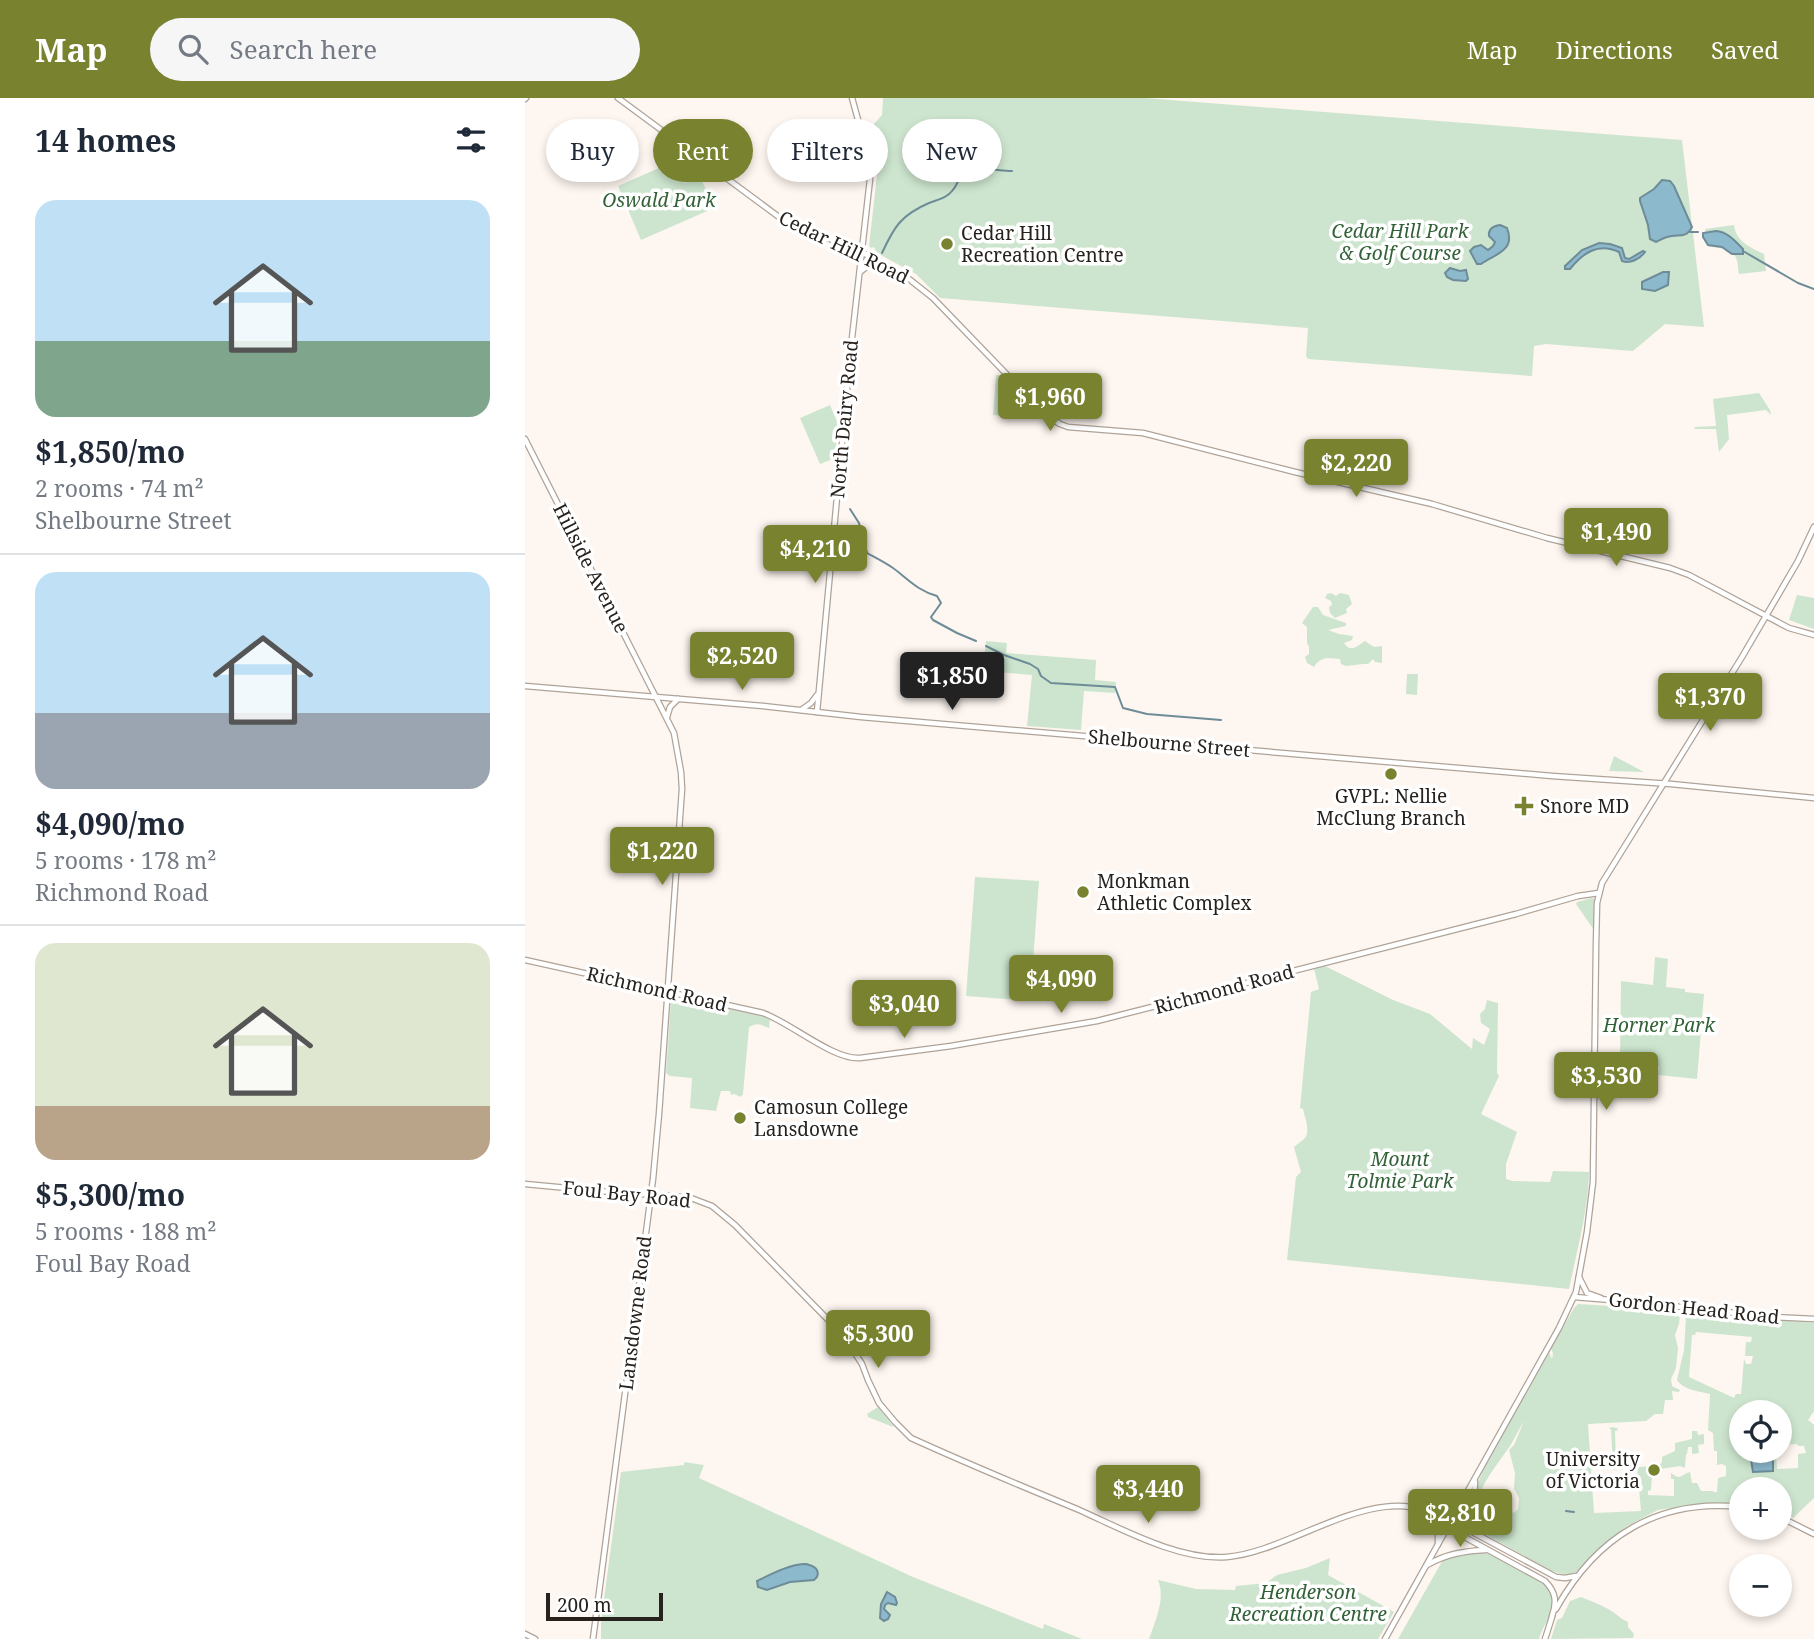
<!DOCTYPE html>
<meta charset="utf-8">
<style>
:root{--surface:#fff;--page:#f6f6f7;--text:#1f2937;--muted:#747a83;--line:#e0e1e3;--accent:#78822f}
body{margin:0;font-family:"Noto Serif",serif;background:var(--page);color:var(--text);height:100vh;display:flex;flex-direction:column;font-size:26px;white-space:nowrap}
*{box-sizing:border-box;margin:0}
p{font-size:23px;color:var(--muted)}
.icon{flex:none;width:38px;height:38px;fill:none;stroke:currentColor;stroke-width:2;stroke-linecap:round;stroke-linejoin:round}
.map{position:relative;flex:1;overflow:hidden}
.sheet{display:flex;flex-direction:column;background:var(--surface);width:525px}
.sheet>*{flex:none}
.top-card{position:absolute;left:21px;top:21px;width:665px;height:63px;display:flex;gap:14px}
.controls{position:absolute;left:1204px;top:1302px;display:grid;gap:14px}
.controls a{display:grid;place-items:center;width:63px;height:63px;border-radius:50%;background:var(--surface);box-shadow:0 4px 10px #0003;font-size:35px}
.scale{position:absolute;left:21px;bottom:18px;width:117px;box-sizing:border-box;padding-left:7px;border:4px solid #27221e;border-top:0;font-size:19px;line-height:24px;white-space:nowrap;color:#27221e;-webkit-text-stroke:5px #fff;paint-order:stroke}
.price{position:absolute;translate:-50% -60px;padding:0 16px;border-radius:7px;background:var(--accent);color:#fff;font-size:23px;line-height:46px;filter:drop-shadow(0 2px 4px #0008)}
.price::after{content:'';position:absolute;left:50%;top:42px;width:21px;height:16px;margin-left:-10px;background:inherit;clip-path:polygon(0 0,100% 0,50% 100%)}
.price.on{background:#222;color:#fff}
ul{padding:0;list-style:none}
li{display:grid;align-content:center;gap:14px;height:371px;padding:0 35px}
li+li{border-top:2px solid var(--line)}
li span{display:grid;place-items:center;height:217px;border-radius:21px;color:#555}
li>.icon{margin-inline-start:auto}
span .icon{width:126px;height:126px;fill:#fffc;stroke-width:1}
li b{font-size:30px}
h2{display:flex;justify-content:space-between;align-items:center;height:84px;padding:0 35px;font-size:30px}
.tag{padding:0 24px;border-radius:32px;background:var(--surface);box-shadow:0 4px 10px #0003;font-size:24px;line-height:63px}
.tag.on{background:var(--accent);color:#fff}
header{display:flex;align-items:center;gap:42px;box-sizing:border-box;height:98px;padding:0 35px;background:var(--accent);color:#fff}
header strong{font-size:33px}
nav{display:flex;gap:38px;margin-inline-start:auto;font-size:24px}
.search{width:490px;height:63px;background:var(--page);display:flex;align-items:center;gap:18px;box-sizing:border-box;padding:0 24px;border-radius:38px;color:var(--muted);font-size:26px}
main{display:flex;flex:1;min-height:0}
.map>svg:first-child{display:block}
.green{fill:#cde5ce;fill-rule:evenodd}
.water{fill:#8db9cd;stroke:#6e8c98;stroke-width:2}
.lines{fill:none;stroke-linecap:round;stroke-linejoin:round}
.stream{stroke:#6e8c98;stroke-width:2}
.secondary-casing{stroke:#afa398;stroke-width:7}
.secondary{stroke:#fff;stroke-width:4.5}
.poi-dot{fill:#78822f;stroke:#fff;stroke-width:2.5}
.labels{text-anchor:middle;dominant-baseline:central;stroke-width:7;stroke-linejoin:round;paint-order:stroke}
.park-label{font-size:19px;font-style:italic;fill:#326137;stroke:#fff}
.poi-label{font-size:19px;fill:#27221e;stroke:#fff;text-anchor:start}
.street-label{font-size:19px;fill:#27221e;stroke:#fff}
</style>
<header>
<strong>Map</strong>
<div class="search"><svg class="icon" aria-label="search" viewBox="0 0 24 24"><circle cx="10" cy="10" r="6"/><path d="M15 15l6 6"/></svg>Search here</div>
<nav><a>Map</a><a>Directions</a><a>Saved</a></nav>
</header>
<main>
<section class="sheet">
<h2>14 homes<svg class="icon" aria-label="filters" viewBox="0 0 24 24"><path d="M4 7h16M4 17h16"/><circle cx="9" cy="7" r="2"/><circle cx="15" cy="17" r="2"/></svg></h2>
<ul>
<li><span style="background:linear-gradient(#bfe0f5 65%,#7fa58c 0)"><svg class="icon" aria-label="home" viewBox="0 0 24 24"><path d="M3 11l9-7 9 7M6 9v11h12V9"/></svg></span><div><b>$1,850/mo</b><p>2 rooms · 74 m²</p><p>Shelbourne Street</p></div></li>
<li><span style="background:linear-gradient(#bfe0f5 65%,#9aa5b1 0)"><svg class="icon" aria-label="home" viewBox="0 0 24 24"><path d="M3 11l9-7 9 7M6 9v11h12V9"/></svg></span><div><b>$4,090/mo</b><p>5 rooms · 178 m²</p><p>Richmond Road</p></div></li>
<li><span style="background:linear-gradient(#dfe7d0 75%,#b9a48a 0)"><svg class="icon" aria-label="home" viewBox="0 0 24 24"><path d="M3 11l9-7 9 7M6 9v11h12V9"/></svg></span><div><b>$5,300/mo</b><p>5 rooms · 188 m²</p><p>Foul Bay Road</p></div></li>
</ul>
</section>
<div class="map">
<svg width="1289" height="1541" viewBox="0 0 1289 1541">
<rect width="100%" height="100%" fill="#fef6f0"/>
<!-- green -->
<g class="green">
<path d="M358,0h262l537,42 22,187 -39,-3 -32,27 -87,-7 -12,2 -2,30 -224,-17 -2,-3 2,-28 -368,-30 -24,-24 -39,-21 -3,-6 -3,1 -2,-2 9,-80 -1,-1 2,-24 -5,-17 8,-9z"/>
<path d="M150,63l9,22 16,-7 14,32 -73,32 -23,-54z"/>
<path d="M1209,127c2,17 16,22 30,29l2,17 -27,3c-1,-5 -1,-15 -4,-18 -4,-3 -8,-2 -11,-7l-16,-3 -3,-17z"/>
<path d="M471,277h5l20,22 26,22 -54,-4z"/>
<path d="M1234,295l11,17 1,5 -5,-5 -39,5 2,24 -10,13 -3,-23h-21l-1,-2 22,-1 -3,-27z"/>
<path d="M305,307l8,19 -3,34 -15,6 -20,-46z"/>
<path d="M806,495l5,3 4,-3 9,2 3,9 -6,5 1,4 -12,5 -5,-5 -1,-6 3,-2 -1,-4 -6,-3 2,-4z"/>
<path d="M1272,497l17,3v31l-25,-9z"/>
<path d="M788,509h5l5,8 23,8v3l-18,4 11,4 14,2 -1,4 -8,3c7,11 14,2 21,-2l9,6 8,-1v17l-7,-1 -2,-3 -5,5h-5l-17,2 -5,-2 -1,-5c-11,-1 -20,-3 -26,8l-7,-4 -2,-6 4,-3v-7l-2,-4v-16l-5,-4z"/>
<path d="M461,543l21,2 -1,10 90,7 -1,20 21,2 -1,11 -31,-2 -3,39 -54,-4 5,-51 -49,-4z"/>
<path d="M882,576h11l-1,21 -11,-1z"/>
<path d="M1089,658l30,16 -35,-1z"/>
<path d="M450,779l64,4 -9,120 -64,-5z"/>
<path d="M1067,800l3,1 -1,31 -18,-26 1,-2z"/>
<path d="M1130,859l13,2 -2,28 19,2v3l19,2 -7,85 -39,-4 1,-8 -3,-3 -36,-4 1,-79 32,4z"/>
<path d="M800,868l68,34 37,14 42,35 1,-11 11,7 6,-16 -9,-6 -1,-9 5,-5 2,-9 11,3 -1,70 2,3 -18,38 36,18 -11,32v15l7,2 37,1 3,-11 36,1c-1,40 -12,78 -20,117l-282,-29 9,-83 5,-5 -7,-25c3,-3 7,-5 10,-8 7,-7 1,-21 -1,-30l-3,-1 11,-116 8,-3 -5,-20z"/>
<path d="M154,900l91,20 -1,10c-9,-3 -10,-6 -20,-1l-6,67 -2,3 -7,-3 -3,1 -1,-4h-9l-5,20 -26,-3 2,-30 -22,-2 -4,-3 5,-73z"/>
<path d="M1053,1206l99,6 3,4 -1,10 -4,11 3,13 -2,20 -5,11 1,7 8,4 -1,2 -7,-1 1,9h-8l-2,14h-8l-9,7 -58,3 6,89 47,-2 -4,-44 22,-1 3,-4v-5l13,-6v-8l17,-4v-8h5l1,4 6,-1v10l-6,1 1,8 -7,1v-7h-4l-1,7h-1l-1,14 -5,-2 -20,3v5l-8,2 -1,14 -3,1v4l26,1v-17h-3v-6c10,8 9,2 19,-1l2,11h5l4,8h12v1h4l1,-14 8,-2v-10l-4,-2 -5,1v-14h-3l-1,-18 -5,-3 2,-36c-11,-3 -27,-4 -33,-14l7,-30 2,-33 3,-5 125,11v88l-6,9 6,5v73l-21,20 -13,-7v-22h-39v14h-36l-47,7 -31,16 -28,24 -23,22 -9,3 -16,-4 -86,-48 20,-17 14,-1 5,-2v3l10,7 4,-4 1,-11 -5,-9 1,-16 -6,-23 5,-5 10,-24c-5,8 -9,17 -14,25 -13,19 -29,37 -34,59v-18l7,-16 66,-119 3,7 1,-5 -2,-6 23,-40zM1171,1234l56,5 -1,5h-5l-1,14h8l-2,8h-5l-2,-5 -3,35h-5l-2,4 -45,-21 3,-42h3zM1216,1314h39v39h-39zM1272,1346l1,2h6l2,7 -8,1v14l-21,1 -1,-14 5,-1v-9z"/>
<path d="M353,1309l15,19v1l-25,-10 -1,-3z"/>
<path d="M1086,1329l6,1 1,2 -3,1 1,34h3l-1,5 -8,-1v-3l3,-1 -2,-36h-2z"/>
<path d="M159,1364l20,3 -5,13 214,99 130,52 1,-5 38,15h-481v-17l20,-150 63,-7z"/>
<path d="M947,1395v19l-9,11 -5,-3v-2z"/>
<path d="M952,1454c5,1 11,2 17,3 10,4 41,21 49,28 6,5 9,12 9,20 1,14 -10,23 -13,36h-141l46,-81z"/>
<path d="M805,1460l-2,17 66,37 -16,27h-229c6,-18 17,-40 9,-59l38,9 39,1 1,-4 30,-3 11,-8 29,-7z"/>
<path d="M1056,1499c15,6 29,11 41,22l6,3v5l6,7 -1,4 -82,1 6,-19 5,-2 8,-17z"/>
</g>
<!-- water -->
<g class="water">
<path d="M1137,82l8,1 4,5 18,41c-7,13 -14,6 -25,10 -4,1 -8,4 -11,5l-6,-3 -2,-14 -8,-24v-3l14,-9z"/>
<path d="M975,127l7,3c9,23 -12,26 -26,36h-4l-7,-13 4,-4 7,-2 7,5 5,-4 2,-4 -6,-6c-1,-7 4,-10 11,-11z"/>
<path d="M1191,133c12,1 19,10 27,18v5h-11l-10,-7 -14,-2 -5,-8v-4z"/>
<path d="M1074,145l11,1 12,4 3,10 4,1 14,-8 2,1c-5,7 -15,12 -23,9l-3,-9c-21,-10 -36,1 -49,17h-5v-3l17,-16z"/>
<path d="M925,170l10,3 6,-1 2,9 -2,2 -13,-1 -6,-3 -2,-4z"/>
<path d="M1138,174h6l-1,13 -13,6 -13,-2v-7z"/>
<path d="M1243,1353h5v20l-20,1 -2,-12 4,-2 9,-2z"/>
<path d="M281,1466c8,2 14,5 11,13l-3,3 -24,2 -23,8 -9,-3 -1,-6c14,-7 33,-17 49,-17z"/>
<path d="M362,1494l8,5 2,6 -1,2 -8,-2 -3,2 -1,4 6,6 -2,4 -4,2 -4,-3 1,-14z"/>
</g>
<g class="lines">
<!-- stream -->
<g class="stream">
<path d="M1165,134h8"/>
<path d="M1218,153l55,32 16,6"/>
<path d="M357,155c12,-26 19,-38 47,-50 8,-3 18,-5 23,-12 7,-7 6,-17 17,-21 10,-3 32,1 43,1"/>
<path d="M325,411l9,14 8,30c9,5 17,9 26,15 15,11 25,23 44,28l4,7 -10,14 2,3 24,13 19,8"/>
<path d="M461,548l18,9 26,9 8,5 3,7 10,7 64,4 8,21 24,6 74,6"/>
<path d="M1041,1413l8,1"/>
</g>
<!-- secondary casing -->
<g class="secondary-casing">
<g id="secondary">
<path d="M93,0l161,119 88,38 37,20 29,23 113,117 14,9 8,3 75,6 152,39 137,32 115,34 123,30 19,7 100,53 25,7"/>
<path d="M0,1l1,-1"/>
<path d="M335,174l9,-7 11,-3"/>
<path d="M0,341l149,294 7,39 1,17 -23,325 -6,65 -60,460"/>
<path d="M0,588l238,20 98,11 691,59 119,8 143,14"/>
<path d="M276,612l10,-7 6,-8"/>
<path d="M292,614l34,-365 19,-168 -2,-23 -16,-58"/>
<path d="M142,619l3,-10 8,-8"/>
<path d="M0,862l238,53c28,10 70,47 97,45l91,-12 146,-25 419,-107 62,-18 21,-3"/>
<path d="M0,1086l74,7 72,5 20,2 21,8 23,19 109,111 18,28 6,16 11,23 16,19 16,16c55,25 110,48 166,71 43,19 102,52 150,48 73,-6 167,-95 232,-23l86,47c11,11 12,21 7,35"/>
<path d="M1054,1179l8,16 14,5"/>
<path d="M1049,1199l62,5 135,15 43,2"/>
<path d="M950,1384l-2,36 1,5 7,11"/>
<path d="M909,1416l17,-3 8,-4"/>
<path d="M909,1417l4,15v14"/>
<path d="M1255,1419l34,17"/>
<path d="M926,1426l12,3 93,50 9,1 11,-2"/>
<path d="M902,1467c19,-11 37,-14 59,-15"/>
<path d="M1031,1511c40,-72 102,-111 185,-102"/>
<path d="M0,1536l10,5"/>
<path d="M860,1541l174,-311 17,-36 11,-60 6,-50 3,-237 1,-42 5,-20 140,-226 56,-96 16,-34"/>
<path d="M1020,1541l7,-22"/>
</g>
</g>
<!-- secondary -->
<use href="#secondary" class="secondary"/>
</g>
<!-- markers -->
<g class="poi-dot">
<circle cx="422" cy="146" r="7"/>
<circle cx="866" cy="676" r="7"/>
<path d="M995.5 697.5h7v7h7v7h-7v7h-7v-7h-7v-7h7z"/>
<circle cx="558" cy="794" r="7"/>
<circle cx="215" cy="1020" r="7"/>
<circle cx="1129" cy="1372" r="7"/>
</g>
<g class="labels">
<!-- park labels -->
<g class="park-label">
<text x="134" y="102">Oswald Park</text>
<text x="875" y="133">Cedar Hill Park<tspan x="875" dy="22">&amp; Golf Course</tspan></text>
<text x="1134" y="927">Horner Park</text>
<text x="875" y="1061">Mount<tspan x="875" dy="22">Tolmie Park</tspan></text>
<text x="783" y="1494">Henderson<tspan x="783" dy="22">Recreation Centre</tspan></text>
</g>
<!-- poi labels -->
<g class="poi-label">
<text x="436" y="135">Cedar Hill<tspan x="436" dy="22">Recreation Centre</tspan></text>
<text x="866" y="698" text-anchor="middle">GVPL: Nellie<tspan x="866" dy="22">McClung Branch</tspan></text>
<text x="1015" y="708">Snore MD</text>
<text x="572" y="783">Monkman<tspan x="572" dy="22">Athletic Complex</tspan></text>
<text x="229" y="1009">Camosun College<tspan x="229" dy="22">Lansdowne</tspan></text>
<text x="1115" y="1361" text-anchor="end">University<tspan x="1115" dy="22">of Victoria</tspan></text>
</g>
<!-- street labels -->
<g class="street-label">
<text transform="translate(319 149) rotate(26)">Cedar Hill Road</text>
<text transform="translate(319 321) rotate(-85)">North Dairy Road</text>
<text transform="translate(66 470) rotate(63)">Hillside Avenue</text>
<text transform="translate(644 645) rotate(5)">Shelbourne Street</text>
<text transform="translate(132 891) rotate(13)">Richmond Road</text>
<text transform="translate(699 891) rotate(-15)">Richmond Road</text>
<text transform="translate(102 1096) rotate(6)">Foul Bay Road</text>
<text transform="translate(1169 1210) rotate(6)">Gordon Head Road</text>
<text transform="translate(110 1215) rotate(-83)">Lansdowne Road</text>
</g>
</g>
</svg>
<div class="controls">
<a><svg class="icon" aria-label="locate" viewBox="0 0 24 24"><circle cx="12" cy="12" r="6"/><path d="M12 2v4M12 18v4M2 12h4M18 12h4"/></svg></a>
<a>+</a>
<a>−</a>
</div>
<div class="scale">200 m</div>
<b class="price" style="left:525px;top:335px">$1,960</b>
<b class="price" style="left:831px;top:401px">$2,220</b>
<b class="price" style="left:1091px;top:470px">$1,490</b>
<b class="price" style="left:290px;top:487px">$4,210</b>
<b class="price" style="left:217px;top:594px">$2,520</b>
<b class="price on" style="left:427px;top:614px">$1,850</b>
<b class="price" style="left:1185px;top:635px">$1,370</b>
<b class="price" style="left:137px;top:789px">$1,220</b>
<b class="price" style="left:536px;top:917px">$4,090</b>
<b class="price" style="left:379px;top:942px">$3,040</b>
<b class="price" style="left:1081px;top:1014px">$3,530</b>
<b class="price" style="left:353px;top:1272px">$5,300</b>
<b class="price" style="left:623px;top:1427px">$3,440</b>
<b class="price" style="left:935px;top:1451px">$2,810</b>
<div class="top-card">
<a class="tag">Buy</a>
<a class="tag on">Rent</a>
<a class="tag">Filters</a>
<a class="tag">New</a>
</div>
</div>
</main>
